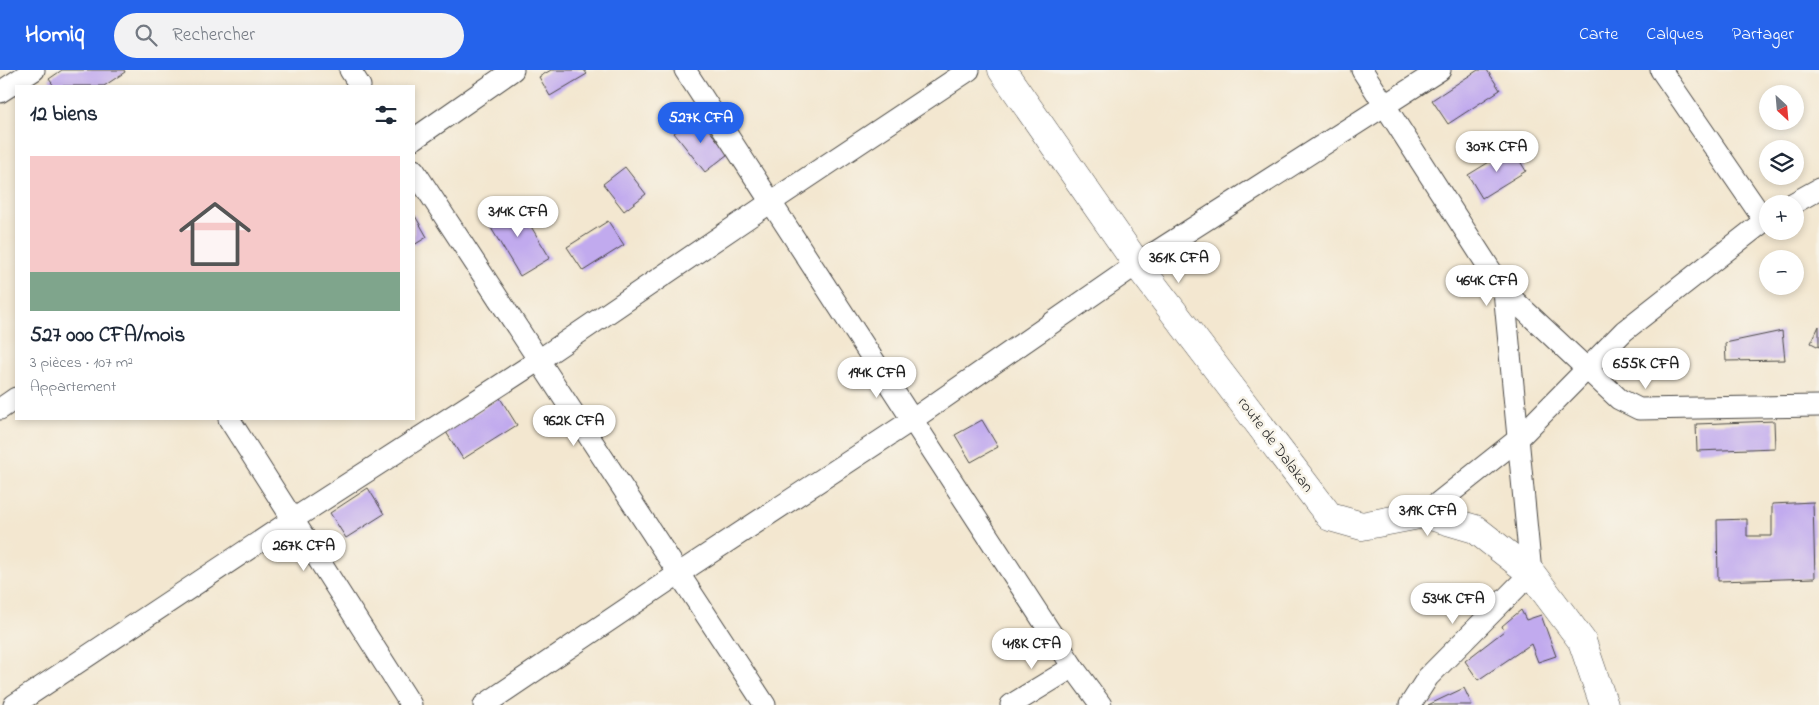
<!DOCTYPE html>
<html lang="fr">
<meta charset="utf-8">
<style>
:root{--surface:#fff;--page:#f2f2f3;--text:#1f2937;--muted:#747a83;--line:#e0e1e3;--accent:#2563eb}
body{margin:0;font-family:"Indie Flower",sans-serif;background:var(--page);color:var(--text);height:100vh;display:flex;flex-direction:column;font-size:19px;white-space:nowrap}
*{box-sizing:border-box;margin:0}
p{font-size:16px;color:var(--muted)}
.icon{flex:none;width:28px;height:28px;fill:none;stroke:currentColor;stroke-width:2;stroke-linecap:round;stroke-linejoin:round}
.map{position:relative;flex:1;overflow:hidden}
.sheet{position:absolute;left:15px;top:15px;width:400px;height:335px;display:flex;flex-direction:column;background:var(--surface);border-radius:0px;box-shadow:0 2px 8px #0003}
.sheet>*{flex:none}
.needle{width:32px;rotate:154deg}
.buttons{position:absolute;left:1759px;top:15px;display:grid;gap:10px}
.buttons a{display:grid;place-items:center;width:45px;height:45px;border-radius:50%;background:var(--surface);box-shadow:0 2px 8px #0003;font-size:25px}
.price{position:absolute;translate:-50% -42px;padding:0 11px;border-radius:18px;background:#fff;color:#222;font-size:16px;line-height:32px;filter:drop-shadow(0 1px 2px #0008)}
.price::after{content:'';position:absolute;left:50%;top:30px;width:15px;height:11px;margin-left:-8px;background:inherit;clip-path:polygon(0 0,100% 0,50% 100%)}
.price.selected{background:var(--accent);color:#fff}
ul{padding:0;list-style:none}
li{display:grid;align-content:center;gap:10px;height:265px;padding:0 15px}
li+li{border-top:1px solid var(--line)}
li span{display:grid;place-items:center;height:155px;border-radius:0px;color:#555}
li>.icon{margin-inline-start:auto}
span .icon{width:90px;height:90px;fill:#fffc;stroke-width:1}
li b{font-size:21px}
h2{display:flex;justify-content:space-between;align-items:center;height:60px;padding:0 15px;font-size:21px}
header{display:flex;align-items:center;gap:30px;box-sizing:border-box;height:70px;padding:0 25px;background:var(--accent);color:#fff}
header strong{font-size:24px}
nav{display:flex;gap:28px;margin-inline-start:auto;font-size:18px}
.search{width:350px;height:45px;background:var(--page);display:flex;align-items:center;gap:12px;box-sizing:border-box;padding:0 18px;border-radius:28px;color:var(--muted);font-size:19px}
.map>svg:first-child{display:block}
.building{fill:#c1aaee}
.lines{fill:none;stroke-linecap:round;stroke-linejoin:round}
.street-casing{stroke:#494744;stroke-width:23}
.secondary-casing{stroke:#494744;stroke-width:29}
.street{stroke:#fff;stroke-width:21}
.secondary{stroke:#fff;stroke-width:28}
.labels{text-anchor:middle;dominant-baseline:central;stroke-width:5;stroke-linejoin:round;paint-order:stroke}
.street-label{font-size:16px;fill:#2b2b2b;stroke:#f7f3e8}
</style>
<header>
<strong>Homiq</strong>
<div class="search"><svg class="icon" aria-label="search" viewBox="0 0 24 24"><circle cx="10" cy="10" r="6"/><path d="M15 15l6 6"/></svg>Rechercher</div>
<nav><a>Carte</a><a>Calques</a><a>Partager</a></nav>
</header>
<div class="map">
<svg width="1819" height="635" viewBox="0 0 1819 635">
<rect width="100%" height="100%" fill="#f7f3e8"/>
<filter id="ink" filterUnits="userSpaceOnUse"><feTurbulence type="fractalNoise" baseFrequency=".02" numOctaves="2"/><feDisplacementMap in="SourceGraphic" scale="10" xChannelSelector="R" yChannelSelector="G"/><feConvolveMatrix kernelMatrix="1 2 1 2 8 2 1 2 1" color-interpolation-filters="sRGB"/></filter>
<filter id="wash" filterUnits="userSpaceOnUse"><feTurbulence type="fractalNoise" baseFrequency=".0096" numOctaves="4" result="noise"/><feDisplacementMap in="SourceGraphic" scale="20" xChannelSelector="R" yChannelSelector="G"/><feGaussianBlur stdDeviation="1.12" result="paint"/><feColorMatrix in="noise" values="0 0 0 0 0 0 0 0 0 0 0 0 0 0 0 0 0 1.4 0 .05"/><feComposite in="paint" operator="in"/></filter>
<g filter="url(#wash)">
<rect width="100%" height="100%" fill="#f3e7d0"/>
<g id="blocks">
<!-- building -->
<g class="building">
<path d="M62,0h62l1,2 -21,14h-50l-5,-7z"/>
<path d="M551,0h33l3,4 -37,22 -11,-19z"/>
<path d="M1478,0h9l13,20 -52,34 -16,-24z"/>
<path d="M697,45l31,39 -23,18 -31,-39z"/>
<path d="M1512,78l14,23 -44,27 -14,-23z"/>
<path d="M625,97l21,27 -22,17 -21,-27z"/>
<path d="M515,130l35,58 -30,18 -35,-58z"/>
<path d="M414,144l13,23 -13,8z"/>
<path d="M608,151l16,24 -41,26 -16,-24z"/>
<path d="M1819,256v21l-8,-4z"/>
<path d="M1782,261l3,29 -59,1 -1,-18z"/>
<path d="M500,328l17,27 -54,34 -17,-27z"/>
<path d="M982,350l16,27 -27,15 -16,-27z"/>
<path d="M1774,351l1,27 -78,3 -1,-27z"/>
<path d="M368,418l16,26 -38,24 -16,-25z"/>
<path d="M1813,432l2,76 -97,3 -1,-61 30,-1v17h25v-32z"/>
<path d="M1521,540l5,10 15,-5 15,41 -18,6 -7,-18 -53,36 -13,-19 39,-30 -2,-5z"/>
<path d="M1464,618l8,17h-44z"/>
</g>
</g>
</g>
<g filter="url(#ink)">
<use href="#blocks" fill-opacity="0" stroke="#494744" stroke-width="1"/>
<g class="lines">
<!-- street casing -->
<g class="street-casing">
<g id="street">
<path d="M350,0l10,16"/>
<path d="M685,0l388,597 28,38"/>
<path d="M1362,0l142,221 27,282 -103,104 -18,28"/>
<path d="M1661,0l103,150"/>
<path d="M0,22l34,-22"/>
<path d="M414,69l99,-69"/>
<path d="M414,100l351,535"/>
<path d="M1792,134l27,-15"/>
<path d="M1504,221l115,108 20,10 180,-3"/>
<path d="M0,339l16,-11"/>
<path d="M229,349l182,286"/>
<path d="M1424,444l93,-74 107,-109 144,-113"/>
<path d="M14,635l278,-185 247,-160 232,-158 198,-132"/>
<path d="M484,635l194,-131 234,-154 225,-156 303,-194"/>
<path d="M1011,635l62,-38"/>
</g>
</g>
<!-- secondary casing -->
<g class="secondary-casing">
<path id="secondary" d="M1002,0l135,194 193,253 32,9 62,-12 51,15 56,44 51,68 22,64"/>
</g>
<!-- street -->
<use href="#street" class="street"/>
<!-- secondary -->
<use href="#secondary" class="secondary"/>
</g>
</g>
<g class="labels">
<!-- street labels -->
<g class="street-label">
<text transform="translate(1275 375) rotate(53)">route de Dalakan</text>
</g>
</g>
</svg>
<div class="buttons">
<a><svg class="needle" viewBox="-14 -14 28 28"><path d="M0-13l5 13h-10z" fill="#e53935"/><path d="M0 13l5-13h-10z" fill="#747a83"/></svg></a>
<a><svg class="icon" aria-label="layers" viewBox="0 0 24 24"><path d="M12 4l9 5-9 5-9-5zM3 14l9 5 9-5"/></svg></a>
<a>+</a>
<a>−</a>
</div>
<b class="price selected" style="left:701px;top:74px">527K CFA</b>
<b class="price" style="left:1497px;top:103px">307K CFA</b>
<b class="price" style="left:518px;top:168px">314K CFA</b>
<b class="price" style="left:1179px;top:214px">361K CFA</b>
<b class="price" style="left:1487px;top:237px">464K CFA</b>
<b class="price" style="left:1646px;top:320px">655K CFA</b>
<b class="price" style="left:877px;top:329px">194K CFA</b>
<b class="price" style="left:574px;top:377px">962K CFA</b>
<b class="price" style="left:1428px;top:467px">319K CFA</b>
<b class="price" style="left:304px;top:502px">267K CFA</b>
<b class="price" style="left:1453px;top:555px">534K CFA</b>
<b class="price" style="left:1032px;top:600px">418K CFA</b>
<section class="sheet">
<h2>12 biens<svg class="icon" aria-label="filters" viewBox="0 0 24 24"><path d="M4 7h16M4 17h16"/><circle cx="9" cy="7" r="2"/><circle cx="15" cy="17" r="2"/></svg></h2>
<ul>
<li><span style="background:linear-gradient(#f6c9c9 75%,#7fa58c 0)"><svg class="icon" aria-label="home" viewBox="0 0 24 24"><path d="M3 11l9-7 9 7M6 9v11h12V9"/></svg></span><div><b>527 000 CFA/mois</b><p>3 pièces · 107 m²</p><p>Appartement</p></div></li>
</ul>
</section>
</div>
